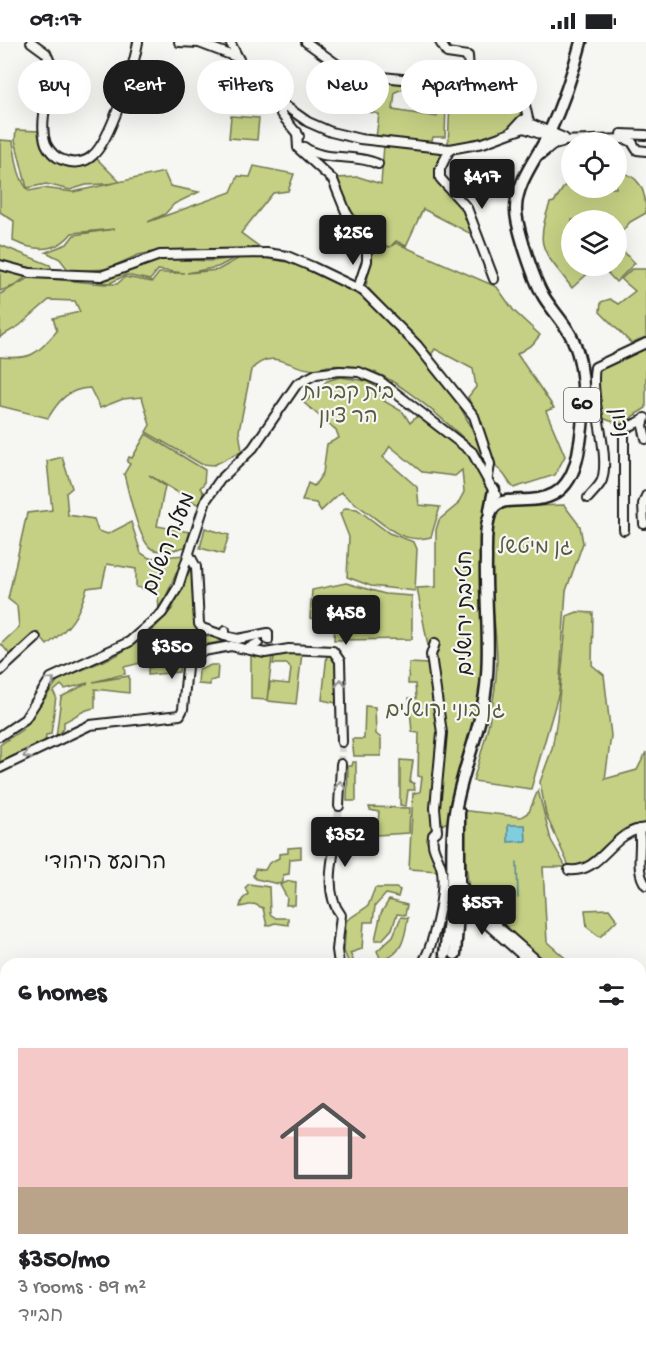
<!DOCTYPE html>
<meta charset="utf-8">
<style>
:root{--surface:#fff;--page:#f2f2f2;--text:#202124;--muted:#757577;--accent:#1c1c1c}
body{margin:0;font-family:"Gochi Hand","Playpen Sans Hebrew",sans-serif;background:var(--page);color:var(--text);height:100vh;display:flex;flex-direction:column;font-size:22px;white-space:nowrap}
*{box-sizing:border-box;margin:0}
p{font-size:20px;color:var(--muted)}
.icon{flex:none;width:33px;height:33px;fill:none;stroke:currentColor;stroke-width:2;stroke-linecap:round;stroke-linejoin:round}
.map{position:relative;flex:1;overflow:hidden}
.sheet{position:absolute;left:0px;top:916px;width:646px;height:404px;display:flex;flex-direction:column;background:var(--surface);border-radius:18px 18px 0 0;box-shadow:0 6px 24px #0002}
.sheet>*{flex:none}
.guide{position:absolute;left:18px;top:18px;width:610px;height:54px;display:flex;gap:12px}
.fabs{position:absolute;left:561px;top:90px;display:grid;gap:12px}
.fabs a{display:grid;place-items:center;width:66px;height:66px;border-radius:50%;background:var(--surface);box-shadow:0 6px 24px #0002;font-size:30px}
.price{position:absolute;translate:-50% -51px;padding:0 14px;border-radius:6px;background:var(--accent);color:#fff;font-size:20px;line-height:39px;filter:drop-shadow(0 2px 3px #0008)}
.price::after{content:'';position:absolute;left:50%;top:36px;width:18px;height:14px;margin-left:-9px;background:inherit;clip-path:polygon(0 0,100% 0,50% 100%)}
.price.current{background:#222;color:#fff}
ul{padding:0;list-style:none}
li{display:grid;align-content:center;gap:12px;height:318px;padding:0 18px}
li span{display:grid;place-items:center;height:186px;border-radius:0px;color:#555}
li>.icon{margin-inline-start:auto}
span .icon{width:108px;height:108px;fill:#fffc;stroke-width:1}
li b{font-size:26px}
h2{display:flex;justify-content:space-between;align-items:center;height:72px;padding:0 18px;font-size:26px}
.pill{padding:0 21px;border-radius:27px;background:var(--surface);box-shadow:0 6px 24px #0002;font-size:21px;line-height:54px}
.pill.current{background:var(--accent);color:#fff}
.status{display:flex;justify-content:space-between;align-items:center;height:42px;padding:0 30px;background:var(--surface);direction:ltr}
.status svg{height:16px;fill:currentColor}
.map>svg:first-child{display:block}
.green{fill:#c5d084;stroke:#707650;stroke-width:1.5}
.water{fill:#80cddf;stroke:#588691;stroke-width:1.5}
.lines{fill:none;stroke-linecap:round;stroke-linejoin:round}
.stream{stroke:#588691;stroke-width:1.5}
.minor-tunnel{stroke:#d5d5d2;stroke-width:8;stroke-dasharray:8 4;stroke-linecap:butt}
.highway-tunnel{stroke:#d5d5d2;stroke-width:10;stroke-dasharray:10 5;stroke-linecap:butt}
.minor-casing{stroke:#1c1c1c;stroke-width:12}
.highway-casing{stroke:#1c1c1c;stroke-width:15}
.minor{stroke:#f6f6f2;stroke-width:8}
.highway{stroke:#f6f6f2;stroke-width:10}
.tram{stroke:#1c1c1c;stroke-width:1.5}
.oneway{stroke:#949492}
.labels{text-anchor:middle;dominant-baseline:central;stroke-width:4.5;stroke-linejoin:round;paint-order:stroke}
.shield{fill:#f6f6f2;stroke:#5d5d5c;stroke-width:1.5}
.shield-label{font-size:20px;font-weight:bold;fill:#1c1c1c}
.park-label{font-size:21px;fill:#575b40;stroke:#f6f6f2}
.street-label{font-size:21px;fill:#1c1c1c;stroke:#f6f6f2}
.neighbourhood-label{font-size:22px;fill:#1c1c1c;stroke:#f6f6f2}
</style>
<div class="status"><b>09:17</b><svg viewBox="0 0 49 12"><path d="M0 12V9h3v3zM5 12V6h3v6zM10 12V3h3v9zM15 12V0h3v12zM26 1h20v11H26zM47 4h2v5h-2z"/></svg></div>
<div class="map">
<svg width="646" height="1319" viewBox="0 0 646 1319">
<rect width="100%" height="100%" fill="#f6f6f2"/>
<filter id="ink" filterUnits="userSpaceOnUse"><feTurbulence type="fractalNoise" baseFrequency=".0167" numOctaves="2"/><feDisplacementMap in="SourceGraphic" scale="12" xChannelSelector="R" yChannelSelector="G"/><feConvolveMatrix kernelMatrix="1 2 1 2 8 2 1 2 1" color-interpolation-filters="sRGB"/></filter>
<g filter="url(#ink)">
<!-- green -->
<g class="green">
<path d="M361,36l149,17c38,35 -39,47 -62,51l2,-45 5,-1 -1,-6h-27v-5l-19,-2 -13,5 -2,18 44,7 2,-14 7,1 -1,33h-12l-2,8 -55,-7 3,-24 -24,-5z"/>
<path d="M231,74l28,2 -2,22 -28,-2z"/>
<path d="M16,88l23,1c10,30 26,47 57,27l25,25 -35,2 -16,5 -24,-6 -19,4 -12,-48z"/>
<path d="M0,98l13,1c3,17 4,37 16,50l14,-3 30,4 91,-20 6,14 29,6 -25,12 -9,10 -17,8 83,-30 7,-16 12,1 4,-11 40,8 -6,17 -15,2 -32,40 20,15 -77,5 -31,-1 -15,3 -31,14 -38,2 -9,-12 -14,-7 21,-8 7,-9 41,-6 -43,4c-16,20 -38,18 -59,8l1,-20 -14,-9z"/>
<path d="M384,103l63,7 -10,16 1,16 21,17 14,34 -50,-26 -17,37 -10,-5 -5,5 5,-3 101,44 17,24 26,24 -7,9 -16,10 37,54 -8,3 19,45 -10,19 -41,13c-7,-6 -7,-13 -17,-20l-29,-71 8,-10 -3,-18 -38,-20 -4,6 -65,-69 6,-30 -2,-10 21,1 -25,-5 -30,-64 23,-1 22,7z"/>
<path d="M617,130c23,2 29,19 29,41l-16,9 -13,15 -1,-17h-44v46h24l-24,22c-27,-37 -39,-38 -22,-85l4,-1 17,-26 1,12h44z"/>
<path d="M0,203l50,20 2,4h-15l-37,-8z"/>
<path d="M617,203l18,18 -19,19 -15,-16h15z"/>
<path d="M241,215c39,0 75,10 109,31 19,11 32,28 47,43 38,37 72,78 87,129 -22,-26 -87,-84 -119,-91 -12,-3 -25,-4 -37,-3 -5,1 -12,4 -18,3 -20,-1 -38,-22 -59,1l-12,61 3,20 -28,14 -13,-1 -55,-32 4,-7 -8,-28 -19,2 -23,9 -10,-20c-22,1 -31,12 -42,30l-48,-12v-49c33,3 36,-3 57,-26l-4,-13 27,-6 -5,-11 -26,-1 -30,26 -19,11v-43l30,-17 75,7h12l8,-7 27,5 7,-9h25l-26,-3 -8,10 -24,-5 -16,8 -13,-1 64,-23 51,2 23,-3 -17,9 -31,6 31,-3z"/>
<path d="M0,227l27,7 -13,10 -14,5z"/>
<path d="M632,227h14v68l-15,6 -31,-31 1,-10 9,-3 8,5 17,-13 -14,-12z"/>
<path d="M646,302v64l-13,8 -8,10 -26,-9 -2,-49z"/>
<path d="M340,335l26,4 22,13 -4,7 19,11 7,11 11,-11 52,44 23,45 -6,4 -6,166 -5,47 -20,53 -9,50c-36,16 -20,20 -11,50l-30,-2 4,-76 7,-1 2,-15 -4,-1 1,-43 -7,-1 -3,-34h7l-1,-14h-7l1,-21 20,1v-13l-12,-63 19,-1v-57l3,-10 18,-15 7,-13 -2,-22 -7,6 -33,-4 -32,-26 -7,11 34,30 2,18 21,2 -9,30c-28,7 -43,-9 -64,-25 -9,-7 -18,-12 -26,-20l-20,19 -5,-8 -14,-2 6,-18 6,3 9,-13 4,-29 12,-6 -3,-8 -32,-27 23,-22z"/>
<path d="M146,392l59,36 -1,14 -4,4 3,4 -1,15 -53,-32 16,11 -8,40 33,6 -5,15c-11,3 -23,6 -33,2 -13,-6 -24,-60 -28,-75l6,-10 -3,-2 2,-5 3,1z"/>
<path d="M62,415l10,31 -6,5 2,22 26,4 4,12 10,3 23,-12 10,31 8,5 35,-3 -25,58 -1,-21 -22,-5v-18l-29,-5 -5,22 -15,2c-9,29 -16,39 -40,57l-9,-11 -26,23 -11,-13 18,-17 -2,-21 -9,-7 19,-86 25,-3 -5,-49z"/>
<path d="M564,463l16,21 3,17 -17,48 -7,101 -28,97 -58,-8c12,-40 23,-78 24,-121 0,-41 -18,-119 4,-153z"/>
<path d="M345,466l12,1 32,24 25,9 3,7 -2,42 -44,-5 -24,-9 2,-40 -9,-23z"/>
<path d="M205,486l24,7 -6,19 -23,-6z"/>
<path d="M194,526l3,61 6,4 27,7 -69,13v5l-37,9 1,7 -32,8 36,-6v17l-34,-4v19c-13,1 -19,9 -31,14v6l-8,10 5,-41 27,-14 -23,6 -4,-4 -8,7 3,4 -5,38 -5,1 -1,8 -45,21v-19l23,-16 35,-49 59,-25 32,-21 23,-25 18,-39z"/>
<path d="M346,541l39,11 27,2v43l-78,1 1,-19 -25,-3 2,-28z"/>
<path d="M577,570l16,1 -1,52 12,10 7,61 -6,43 32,-9 9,-18v72c-32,-1 -30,23 -52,38 -7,4 -16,5 -24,6l-24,-53 -6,-33 12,-33 5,-30 10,-103z"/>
<path d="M283,610l19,1 -6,51 -28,-3 2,-19 19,2 2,-15 -4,-5h-14l1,-7z"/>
<path d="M251,611l21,4 -5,43 -16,-1z"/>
<path d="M327,612l8,1 1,48 -14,-3z"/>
<path d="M180,621l-1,9 -31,3v-7z"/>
<path d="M211,623h7l-1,14 -7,2v4l-12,-1 1,-14z"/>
<path d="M365,664l10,1 1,27 5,4v18h-27l-2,-17h12z"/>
<path d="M400,718l13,1 -3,21 4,1 1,7h-7l-2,16 -6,-1z"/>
<path d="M353,720h3v39h-9l1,-35h4z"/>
<path d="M538,748l13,50 15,27h-23l4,75 25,22h-26l-77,-74 -9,-80 61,7 8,-5z"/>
<path d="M369,765l41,1 -1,25 -33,2 -1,-12 3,-1 1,-10 -9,-2z"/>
<path d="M301,805v11l-11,1 -1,15 -6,1v7l-4,2 -23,-5 -3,-3 2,-7 10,1 4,-7 10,-5v-4l9,-1v-5z"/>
<path d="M289,839l7,1 -1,23h-9l1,-7 -7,-13z"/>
<path d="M249,842l20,3 1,27 6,4h12v7l-13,-2 -8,3 -4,-18 -9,-4 -14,3 2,-7 6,-6 -3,-6z"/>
<path d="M375,846h21l4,2 -2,7 -12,-3 -11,12 -2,16h-9l-2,27 -12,4 5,11h-6l-5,-13 2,-30 22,-15z"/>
<path d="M389,858l18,5 -2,10 -8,-1 -5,15 -10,11h-7l6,-27z"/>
<path d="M609,867l8,11 -17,17 -13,-10 -2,-17z"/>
<path d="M401,875l7,1c-3,19 -6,38 -27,42l-4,-9 16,-15z"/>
<path d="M297,1314h70l-3,5h-72z"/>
</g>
<!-- water -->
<path class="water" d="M508,783h17l1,16 -18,1z"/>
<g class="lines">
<!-- stream -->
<path class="stream" d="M517,820l1,36"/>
<!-- minor-tunnel -->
<g class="minor-tunnel">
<path d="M341,722l1,-22"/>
<path d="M337,789l2,-25"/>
</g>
<!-- highway-tunnel -->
<g class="highway-tunnel">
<path d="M445,912l2,10"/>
<path d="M383,1319l3,-5"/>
</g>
<!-- minor casing -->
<g class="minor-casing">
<g id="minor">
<path d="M31,0l15,11 4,9c3,26 -13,57 -4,82 4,8 11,15 20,17 9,3 20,1 26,-5 18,-14 42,-90 46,-114"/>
<path d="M179,0l20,1 37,14"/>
<path d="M230,0l13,25 38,36 27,19 23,10 29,7 90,10 33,-6 41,-15 35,13 67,-2 6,3 5,8 9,1"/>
<path d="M306,0l39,28 18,5 107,11 43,7 12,12 4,18"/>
<path d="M440,0l7,11 21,3 2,30"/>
<path d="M281,61v11l18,22"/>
<path d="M529,81l35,15"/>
<path d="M512,89l10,-11 7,1"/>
<path d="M297,90l1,16 35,32 13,32 21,33v16l-9,27"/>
<path d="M621,92l25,1"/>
<path d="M304,105c19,15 51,6 74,17"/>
<path d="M450,107l-10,20v9l27,30 27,71"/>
<path d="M0,223l30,8 71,3 59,-21 107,-2 20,3 26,11 50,24 54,54 57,71 16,48 -2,13"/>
<path d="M645,376l-2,8 3,13"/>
<path d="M588,456c4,-5 12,-12 14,-18 9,-28 -13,-80 -7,-113l51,-24"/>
<path d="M644,482l-1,-20 3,-8"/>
<path d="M624,488v-101l19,-9"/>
<path d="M189,512l7,13 3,57 3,4 20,7 3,1v-5"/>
<path d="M225,594l13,3 30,-6v7"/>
<path d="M435,601l-4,12 11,78 -7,75 2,23"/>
<path d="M249,606l9,-5"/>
<path d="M0,629l36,-33"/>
<path d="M0,694l25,-17 26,-41 78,-36 33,-29 16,-26 28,-87 14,-20 33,-32 44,-64 19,-10 24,-3 19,1 21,9 92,71 24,43"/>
<path d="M0,726l90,-43 90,-10 3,-6 5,-52 10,-5 33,-6 34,7 24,-4 44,2 7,10 2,81"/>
<path d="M339,764l2,-42"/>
<path d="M639,787c4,18 -5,41 7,56"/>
<path d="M337,789c-4,26 -14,62 4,84l-4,35 2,14"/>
<path d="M569,828c34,3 41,-39 77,-42"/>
<path d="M467,858l74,64"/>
<path d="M469,866l63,56"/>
<path d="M422,922c12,-19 23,-71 20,-93 -2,-13 -12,-23 -9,-36l4,-4"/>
<path d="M640,982l6,1"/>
<path d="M640,989l6,1"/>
<path d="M640,1130l6,-2"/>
<path d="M640,1138l6,-3"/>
<path d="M0,1259l6,-1"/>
<path d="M640,1311l3,8"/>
<path d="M457,1314l2,5"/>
<path d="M392,1319l2,-5"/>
<path d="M400,1319l2,-5"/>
<path d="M468,1319l9,-5"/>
<path d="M568,1319l12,-5"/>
</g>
</g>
<!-- highway casing -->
<g class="highway-casing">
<g id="highway">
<path d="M540,112l12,-10 10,-3"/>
<path d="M490,468l4,-20"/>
<path d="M460,843l12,17"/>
<path d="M458,878l6,-8 9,-1"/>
<path d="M445,912c3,-24 6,-47 7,-71 1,-23 -1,-47 3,-71 8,-48 29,-87 32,-137 3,-38 -2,-77 -1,-116 0,-15 -1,-31 4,-45 10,-33 73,15 88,-60 7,-35 10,-87 -8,-120 -7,-13 -18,-24 -26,-37 -10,-16 -27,-68 -28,-86 -1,-28 22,-54 33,-78 14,-30 24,-60 32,-91"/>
<path d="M455,912l4,-54v-87"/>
</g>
</g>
<!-- minor -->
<use href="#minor" class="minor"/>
<!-- highway -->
<use href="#highway" class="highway"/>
<!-- tram -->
<g class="tram">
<path d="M640,1156l6,5"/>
<path d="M380,1319l2,-5"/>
</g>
</g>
<!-- one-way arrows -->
<defs><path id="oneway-chevron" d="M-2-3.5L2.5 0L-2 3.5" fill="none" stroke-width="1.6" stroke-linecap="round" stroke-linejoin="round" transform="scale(1.5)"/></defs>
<g class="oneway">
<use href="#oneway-chevron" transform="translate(51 639) rotate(-44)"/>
<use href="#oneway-chevron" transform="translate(341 641) rotate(-91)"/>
<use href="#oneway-chevron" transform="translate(27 713) rotate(155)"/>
<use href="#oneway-chevron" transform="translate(340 743) rotate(-89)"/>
</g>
</g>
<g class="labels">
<!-- shield labels -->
<rect class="shield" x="564" y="346" width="36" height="34" rx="4.5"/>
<g class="shield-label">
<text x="582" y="363">60</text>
</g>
<!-- park labels -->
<g class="park-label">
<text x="348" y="352">בית קברות<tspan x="348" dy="24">הר ציון</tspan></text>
<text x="535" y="507">גן מיטשל</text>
<text x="445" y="670">גן בוני ירושלים</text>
</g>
<!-- street labels -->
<g class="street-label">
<text transform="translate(617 381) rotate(83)">נכון</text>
<text transform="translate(171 502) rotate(-68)">מעלה השלום</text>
<text transform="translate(467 571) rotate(-90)">חטיבת ירושלים</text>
</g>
<!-- neighbourhood labels -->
<g class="neighbourhood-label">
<text x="105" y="822">הרובע היהודי</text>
</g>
</g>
</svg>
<div class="fabs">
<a><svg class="icon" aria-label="locate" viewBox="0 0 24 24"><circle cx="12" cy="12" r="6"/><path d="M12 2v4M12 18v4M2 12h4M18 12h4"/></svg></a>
<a><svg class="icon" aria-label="layers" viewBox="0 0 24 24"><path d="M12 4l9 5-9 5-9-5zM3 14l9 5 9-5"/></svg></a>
</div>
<b class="price" style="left:482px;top:168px">$417</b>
<b class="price" style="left:353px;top:224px">$256</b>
<b class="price" style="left:346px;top:604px">$458</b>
<b class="price current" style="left:172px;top:638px">$350</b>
<b class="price" style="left:345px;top:826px">$352</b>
<b class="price" style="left:482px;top:894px">$557</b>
<div class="guide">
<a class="pill">Buy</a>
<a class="pill current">Rent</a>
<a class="pill">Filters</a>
<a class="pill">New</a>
<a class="pill">Apartment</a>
</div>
<section class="sheet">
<h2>6 homes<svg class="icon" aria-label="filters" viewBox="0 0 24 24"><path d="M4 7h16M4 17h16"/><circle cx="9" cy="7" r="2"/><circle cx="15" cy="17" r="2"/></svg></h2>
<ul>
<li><span style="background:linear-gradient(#f6c9c9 75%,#b9a48a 0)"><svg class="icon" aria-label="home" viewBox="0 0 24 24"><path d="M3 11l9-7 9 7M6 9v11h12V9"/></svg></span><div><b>$350/mo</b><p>3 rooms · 89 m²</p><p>חב&quot;ד</p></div></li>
</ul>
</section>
</div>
